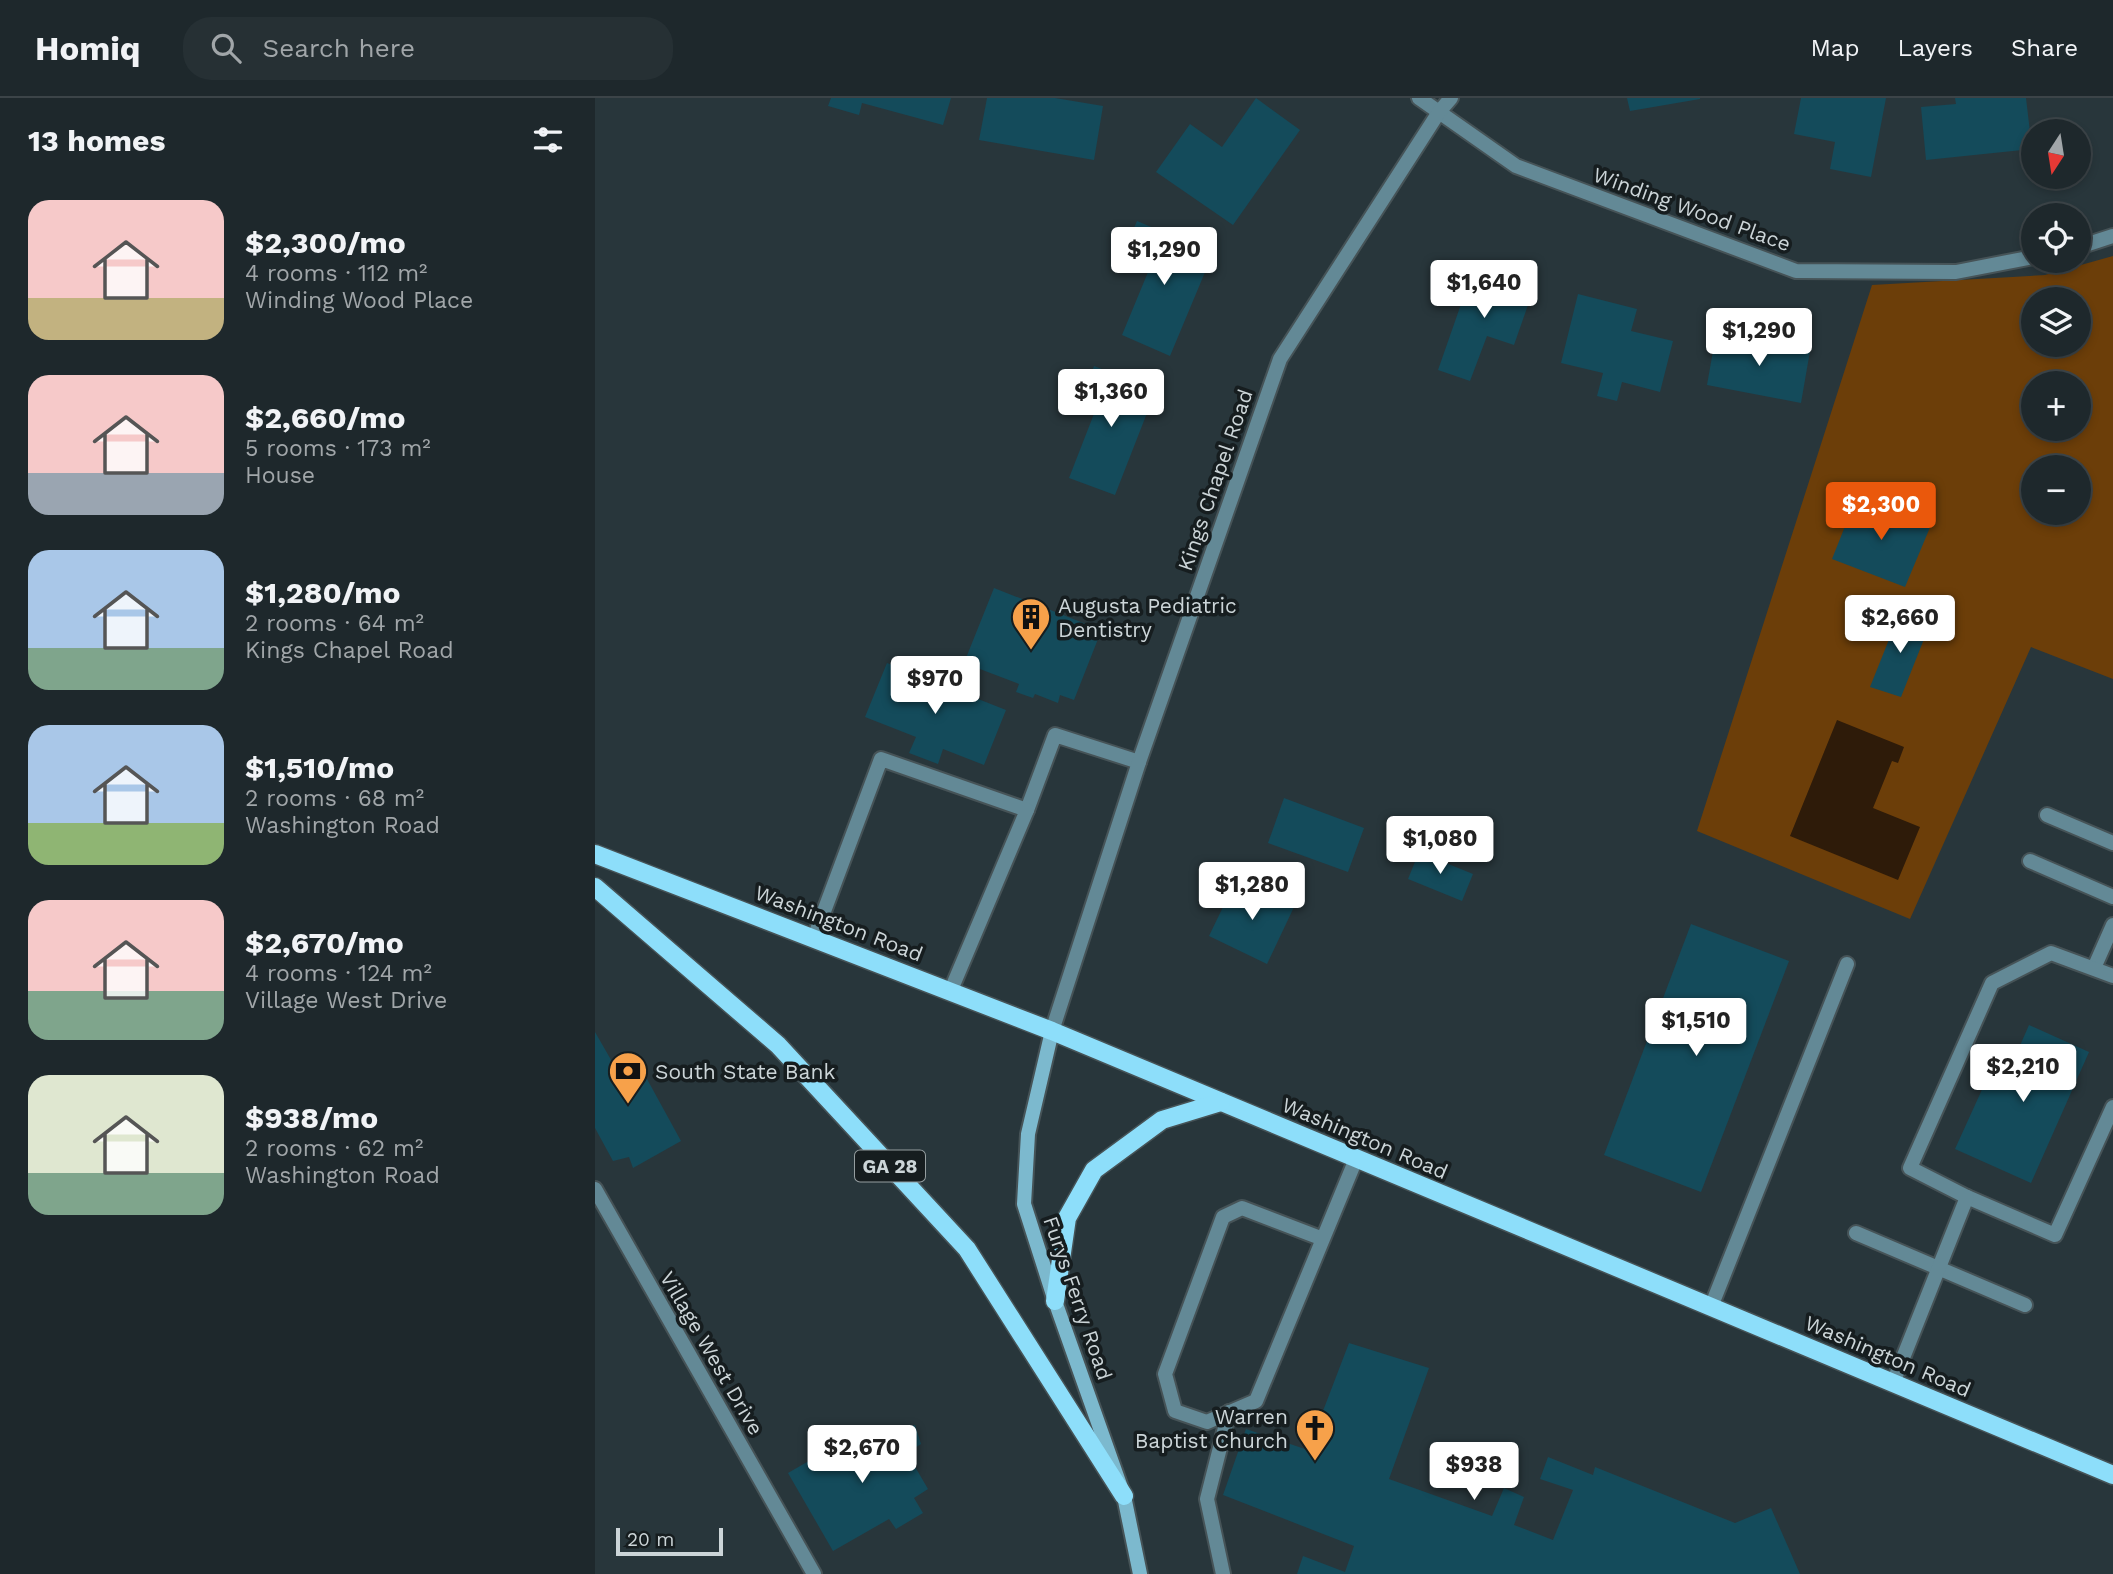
<!DOCTYPE html>
<meta charset="utf-8">
<style>
:root{--surface:#1e282c;--page:#263034;--text:#f1f3f6;--muted:#a1a6a9;--line:#3c4448;--accent:#ea580c}
body{margin:0;font-family:"Work Sans",sans-serif;background:var(--page);color:var(--text);height:100vh;display:flex;flex-direction:column;font-size:26px;white-space:nowrap}
*{box-sizing:border-box;margin:0}
p{font-size:23px;color:var(--muted)}
.icon{flex:none;width:38px;height:38px;fill:none;stroke:currentColor;stroke-width:2;stroke-linecap:round;stroke-linejoin:round}
.map{position:relative;flex:1;overflow:hidden}
.side{display:flex;flex-direction:column;background:var(--surface);width:595px}
.side>*{flex:none}
.needle{width:46px;rotate:192deg}
.fabs{position:absolute;left:1426px;top:21px;display:grid;gap:14px}
.fabs a{display:grid;place-items:center;width:70px;height:70px;border-radius:50%;background:var(--surface);box-shadow:0 4px 10px #0003,0 0 0 2px var(--line);font-size:35px}
.scale{position:absolute;left:21px;bottom:18px;width:107px;box-sizing:border-box;padding-left:7px;border:4px solid #ccd5d8;border-top:0;font-size:19px;line-height:24px;white-space:nowrap;color:#ccd5d8;-webkit-text-stroke:5px #161d1f;paint-order:stroke}
.price{position:absolute;translate:-50% -60px;padding:0 16px;border-radius:7px;background:#fff;color:#222;font-size:23px;line-height:46px;filter:drop-shadow(0 2px 4px #0008)}
.price::after{content:'';position:absolute;left:50%;top:42px;width:21px;height:16px;margin-left:-10px;background:inherit;clip-path:polygon(0 0,100% 0,50% 100%)}
.price.selected{background:var(--accent);color:#fff}
ul{padding:0;list-style:none}
li{display:flex;align-items:center;gap:21px;height:175px;padding:0 28px}
li span{display:grid;place-items:center;flex:none;width:196px;height:140px;border-radius:21px;color:#555}
li>.icon{margin-inline-start:auto}
span .icon{width:84px;height:84px;fill:#fffc;stroke-width:1}
li b{font-size:30px}
h2{display:flex;justify-content:space-between;align-items:center;height:84px;padding:0 28px;font-size:30px}
header{display:flex;align-items:center;gap:42px;box-sizing:border-box;height:98px;padding:0 35px;background:var(--surface);border-bottom:2px solid var(--line)}
header strong{font-size:33px}
nav{display:flex;gap:38px;margin-inline-start:auto;font-size:24px}
.search{width:490px;height:63px;background:var(--page);display:flex;align-items:center;gap:18px;box-sizing:border-box;padding:0 24px;border-radius:28px;color:var(--muted);font-size:26px}
main{display:flex;flex:1;min-height:0}
.map>svg:first-child{display:block}
.green{fill:#6c3e09;fill-rule:evenodd}
.water{fill:#2e1b09}
.building{fill:#144b5b}
.lines{fill:none;stroke-linecap:round;stroke-linejoin:round}
.service-casing{stroke:#465357;stroke-width:18}
.minor-casing{stroke:#465357;stroke-width:18}
.secondary-casing{stroke:#465357;stroke-width:18}
.primary-casing{stroke:#465357;stroke-width:21}
.service{stroke:#638996;stroke-width:14}
.minor{stroke:#638996;stroke-width:14}
.secondary{stroke:#7cb9ce;stroke-width:14}
.primary{stroke:#8ddefa;stroke-width:18}
.labels{text-anchor:middle;dominant-baseline:central;stroke-width:7;stroke-linejoin:round;paint-order:stroke}
.shield{fill:#161d1f;stroke:#959ea0;stroke-width:2}
.shield-label{font-size:19px;font-weight:bold;fill:#ccd5d8}
.street-label{font-size:21px;fill:#ccd5d8;stroke:#161d1f}
.poi-label{font-size:21px;fill:#ccd5d8;stroke:#161d1f;text-anchor:start}
</style>
<header>
<strong>Homiq</strong>
<div class="search"><svg class="icon" aria-label="search" viewBox="0 0 24 24"><circle cx="10" cy="10" r="6"/><path d="M15 15l6 6"/></svg>Search here</div>
<nav><a>Map</a><a>Layers</a><a>Share</a></nav>
</header>
<main>
<section class="side">
<h2>13 homes<svg class="icon" aria-label="filters" viewBox="0 0 24 24"><path d="M4 7h16M4 17h16"/><circle cx="9" cy="7" r="2"/><circle cx="15" cy="17" r="2"/></svg></h2>
<ul>
<li><span style="background:linear-gradient(#f6c9c9 70%,#c2b280 0)"><svg class="icon" aria-label="home" viewBox="0 0 24 24"><path d="M3 11l9-7 9 7M6 9v11h12V9"/></svg></span><div><b>$2,300/mo</b><p>4 rooms · 112 m²</p><p>Winding Wood Place</p></div></li>
<li><span style="background:linear-gradient(#f6c9c9 70%,#9aa5b1 0)"><svg class="icon" aria-label="home" viewBox="0 0 24 24"><path d="M3 11l9-7 9 7M6 9v11h12V9"/></svg></span><div><b>$2,660/mo</b><p>5 rooms · 173 m²</p><p>House</p></div></li>
<li><span style="background:linear-gradient(#a9c7e8 70%,#7fa58c 0)"><svg class="icon" aria-label="home" viewBox="0 0 24 24"><path d="M3 11l9-7 9 7M6 9v11h12V9"/></svg></span><div><b>$1,280/mo</b><p>2 rooms · 64 m²</p><p>Kings Chapel Road</p></div></li>
<li><span style="background:linear-gradient(#a9c7e8 70%,#8fb573 0)"><svg class="icon" aria-label="home" viewBox="0 0 24 24"><path d="M3 11l9-7 9 7M6 9v11h12V9"/></svg></span><div><b>$1,510/mo</b><p>2 rooms · 68 m²</p><p>Washington Road</p></div></li>
<li><span style="background:linear-gradient(#f6c9c9 65%,#7fa58c 0)"><svg class="icon" aria-label="home" viewBox="0 0 24 24"><path d="M3 11l9-7 9 7M6 9v11h12V9"/></svg></span><div><b>$2,670/mo</b><p>4 rooms · 124 m²</p><p>Village West Drive</p></div></li>
<li><span style="background:linear-gradient(#dfe7d0 70%,#7fa58c 0)"><svg class="icon" aria-label="home" viewBox="0 0 24 24"><path d="M3 11l9-7 9 7M6 9v11h12V9"/></svg></span><div><b>$938/mo</b><p>2 rooms · 62 m²</p><p>Washington Road</p></div></li>
</ul>
</section>
<div class="map">
<svg width="1518" height="1476" viewBox="0 0 1518 1476">
<rect width="100%" height="100%" fill="#28363b"/>
<!-- green -->
<path class="green" d="M1518,158v423l-82,-32 -121,272 -213,-88 175,-546 173,-10zM1438,201h46v46h-46zM1438,285h46v46h-46zM1438,369h46v46h-46z"/>
<!-- water -->
<path class="water" d="M1242,622l67,27 -6,16 -6,-2 -19,47 47,19 -22,53 -108,-44z"/>
<!-- building -->
<g class="building">
<path d="M236,0h120l-8,27 -81,-22 -3,12 -31,-9z"/>
<path d="M392,0h68l48,8 -9,54 -115,-20z"/>
<path d="M661,0l44,32 -67,95 -77,-53 34,-48 32,23z"/>
<path d="M1032,0h73v1l-70,12z"/>
<path d="M1206,0h85l-15,79 -41,-8 5,-27 -41,-8z"/>
<path d="M1360,0h71l6,51 -106,11 -5,-53 35,-3z"/>
<path d="M542,123l76,32 -43,103 -48,-21 31,-75 -28,-11z"/>
<path d="M879,169l60,21 -20,57 -27,-9 -17,45 -32,-11z"/>
<path d="M983,196l59,15 -6,22 42,10 -13,51 -38,-10 -5,19 -20,-5 6,-23 -42,-10z"/>
<path d="M1121,236l94,17 -9,52 -94,-18z"/>
<path d="M499,268l62,24 -41,105 -46,-17 30,-77 -16,-6z"/>
<path d="M1262,398l74,29 -26,62 -73,-28z"/>
<path d="M399,490l97,38 -4,9 11,4 -24,61 -14,-5 -2,8 -23,-9 -2,4 -17,-6 3,-8 -55,-21z"/>
<path d="M1305,514l30,12 -29,73 -31,-10z"/>
<path d="M292,565l119,47 -22,55 -41,-16 -5,15 -29,-11 7,-16 -51,-20z"/>
<path d="M689,700l80,30 -16,44 -80,-29z"/>
<path d="M824,754l54,22 -11,27 -54,-22z"/>
<path d="M641,782l58,27 -27,57 -58,-28z"/>
<path d="M1096,826l98,37 -88,231 -97,-37z"/>
<path d="M1434,927l60,27 -58,131 -76,-34 45,-99 15,7z"/>
<path d="M0,934l19,33 11,2 13,16 9,-4 34,62 -48,27 -4,-11 -16,4 -18,-33z"/>
<path d="M754,1245l80,25 -40,111 103,37 12,-28 20,9 -10,28 39,15 20,-50 -33,-11 8,-22 45,18 2,-8 140,56 36,-15 29,66h-503l6,-18 42,16 9,-26 -131,-51 23,-66 62,21z"/>
<path d="M320,1327l6,19 -14,9 21,36 -14,9 9,15 -27,16 -7,-10 -56,32 -45,-78 64,-37 2,7z"/>
</g>
<g class="lines">
<!-- service casing -->
<g class="service-casing">
<g id="service">
<path d="M432,712l28,-75 84,27"/>
<path d="M1452,717l66,28"/>
<path d="M1435,763l83,36"/>
<path d="M219,840l67,-179 146,51 -76,180"/>
<path d="M1499,870l19,-43"/>
<path d="M1372,1099l88,38 58,-128"/>
<path d="M1261,1135l169,72"/>
<path d="M728,1141l-81,-31 -19,9 -58,157 10,37 32,11 49,-21 100,-242"/>
<path d="M1116,1209l136,-343"/>
<path d="M1298,1285l74,-186 -57,-29 82,-185 59,-30 62,23"/>
<path d="M628,1476l-16,-75 22,-87"/>
</g>
</g>
<!-- minor casing -->
<g class="minor-casing">
<g id="minor">
<path d="M824,0l97,68 280,105 160,1 77,-15"/>
<path d="M1484,149l34,-11"/>
<path d="M457,933l87,-269 141,-403 159,-247 12,-14"/>
<path d="M0,1091l219,385"/>
</g>
</g>
<!-- secondary casing -->
<g class="secondary-casing">
<path id="secondary" d="M457,933l-24,103 -4,70 31,97 69,195 16,78"/>
</g>
<!-- primary casing -->
<g class="primary-casing">
<g id="primary">
<path d="M0,756l457,177 1061,444"/>
<path d="M0,789l183,158 189,204 157,247"/>
<path d="M460,1203l12,-83 27,-48 68,-50 59,-18"/>
</g>
</g>
<!-- service -->
<use href="#service" class="service"/>
<!-- minor -->
<use href="#minor" class="minor"/>
<!-- secondary -->
<use href="#secondary" class="secondary"/>
<!-- primary -->
<use href="#primary" class="primary"/>
</g>
<!-- icons -->
<defs>
<g id="building-pin" transform="scale(2.0125)"><path d="M0 17L-7.5 6A9.5 9.5 0 1 1 7.5 6Z" fill="#f7a14a" stroke="#161d1f"/><path d="M-4-6H4V6H1V3H-1V6H-4ZM-2.5-4.3h1.7v1.8h-1.7ZM.8-4.3h1.7v1.8H.8ZM-2.5-1h1.7V.8h-1.7ZM.8-1h1.7V.8H.8Z" fill="#111"/></g>
<g id="bank-pin" transform="scale(2.0125)"><path d="M0 17L-7.5 6A9.5 9.5 0 1 1 7.5 6Z" fill="#f7a14a" stroke="#161d1f"/><path d="M-6-4H6V4H-6ZM0-2.3a2.3 2.3 0 1 0 0 4.6a2.3 2.3 0 1 0 0-4.6Z" fill="#111"/></g>
<g id="church-pin" transform="scale(2.0125)"><path d="M0 17L-7.5 6A9.5 9.5 0 1 1 7.5 6Z" fill="#f7a14a" stroke="#161d1f"/><path d="M-1.2-6h2.4v3.5h3.3v2.4h-3.3V6h-2.4V-.1h-3.3v-2.4h3.3Z" fill="#111"/></g>
</defs>
<g fill-rule="evenodd">
<use href="#building-pin" x="436" y="519"/>
<use href="#bank-pin" x="33" y="973"/>
<use href="#church-pin" x="720" y="1330"/>
</g>
<g class="labels">
<!-- shield labels -->
<rect class="shield" x="260" y="1052.5" width="70" height="31" rx="5"/>
<g class="shield-label">
<text x="295" y="1068">GA 28</text>
</g>
<!-- street labels -->
<g class="street-label">
<text transform="translate(1097 111) rotate(20)">Winding Wood Place</text>
<text transform="translate(620 382) rotate(-71)">Kings Chapel Road</text>
<text transform="translate(244 825) rotate(21)">Washington Road</text>
<text transform="translate(770 1040) rotate(23)">Washington Road</text>
<text transform="translate(483 1200) rotate(71)">Furys Ferry Road</text>
<text transform="translate(117 1255) rotate(60)">Village West Drive</text>
<text transform="translate(1293 1258) rotate(23)">Washington Road</text>
</g>
<!-- poi labels -->
<g class="poi-label">
<text x="463" y="507">Augusta Pediatric<tspan x="463" dy="24">Dentistry</tspan></text>
<text x="60" y="973">South State Bank</text>
<text x="693" y="1318" text-anchor="end">Warren<tspan x="693" dy="24">Baptist Church</tspan></text>
</g>
</g>
</svg>
<div class="fabs">
<a><svg class="needle" viewBox="-14 -14 28 28"><path d="M0-13l5 13h-10z" fill="#e53935"/><path d="M0 13l5-13h-10z" fill="#a1a6a9"/></svg></a>
<a><svg class="icon" aria-label="locate" viewBox="0 0 24 24"><circle cx="12" cy="12" r="6"/><path d="M12 2v4M12 18v4M2 12h4M18 12h4"/></svg></a>
<a><svg class="icon" aria-label="layers" viewBox="0 0 24 24"><path d="M12 4l9 5-9 5-9-5zM3 14l9 5 9-5"/></svg></a>
<a>+</a>
<a>−</a>
</div>
<div class="scale">20 m</div>
<b class="price" style="left:569px;top:189px">$1,290</b>
<b class="price" style="left:889px;top:222px">$1,640</b>
<b class="price" style="left:1164px;top:270px">$1,290</b>
<b class="price" style="left:516px;top:331px">$1,360</b>
<b class="price selected" style="left:1286px;top:444px">$2,300</b>
<b class="price" style="left:1305px;top:557px">$2,660</b>
<b class="price" style="left:340px;top:618px">$970</b>
<b class="price" style="left:845px;top:778px">$1,080</b>
<b class="price" style="left:657px;top:824px">$1,280</b>
<b class="price" style="left:1101px;top:960px">$1,510</b>
<b class="price" style="left:1428px;top:1006px">$2,210</b>
<b class="price" style="left:267px;top:1387px">$2,670</b>
<b class="price" style="left:879px;top:1404px">$938</b>
</div>
</main>
